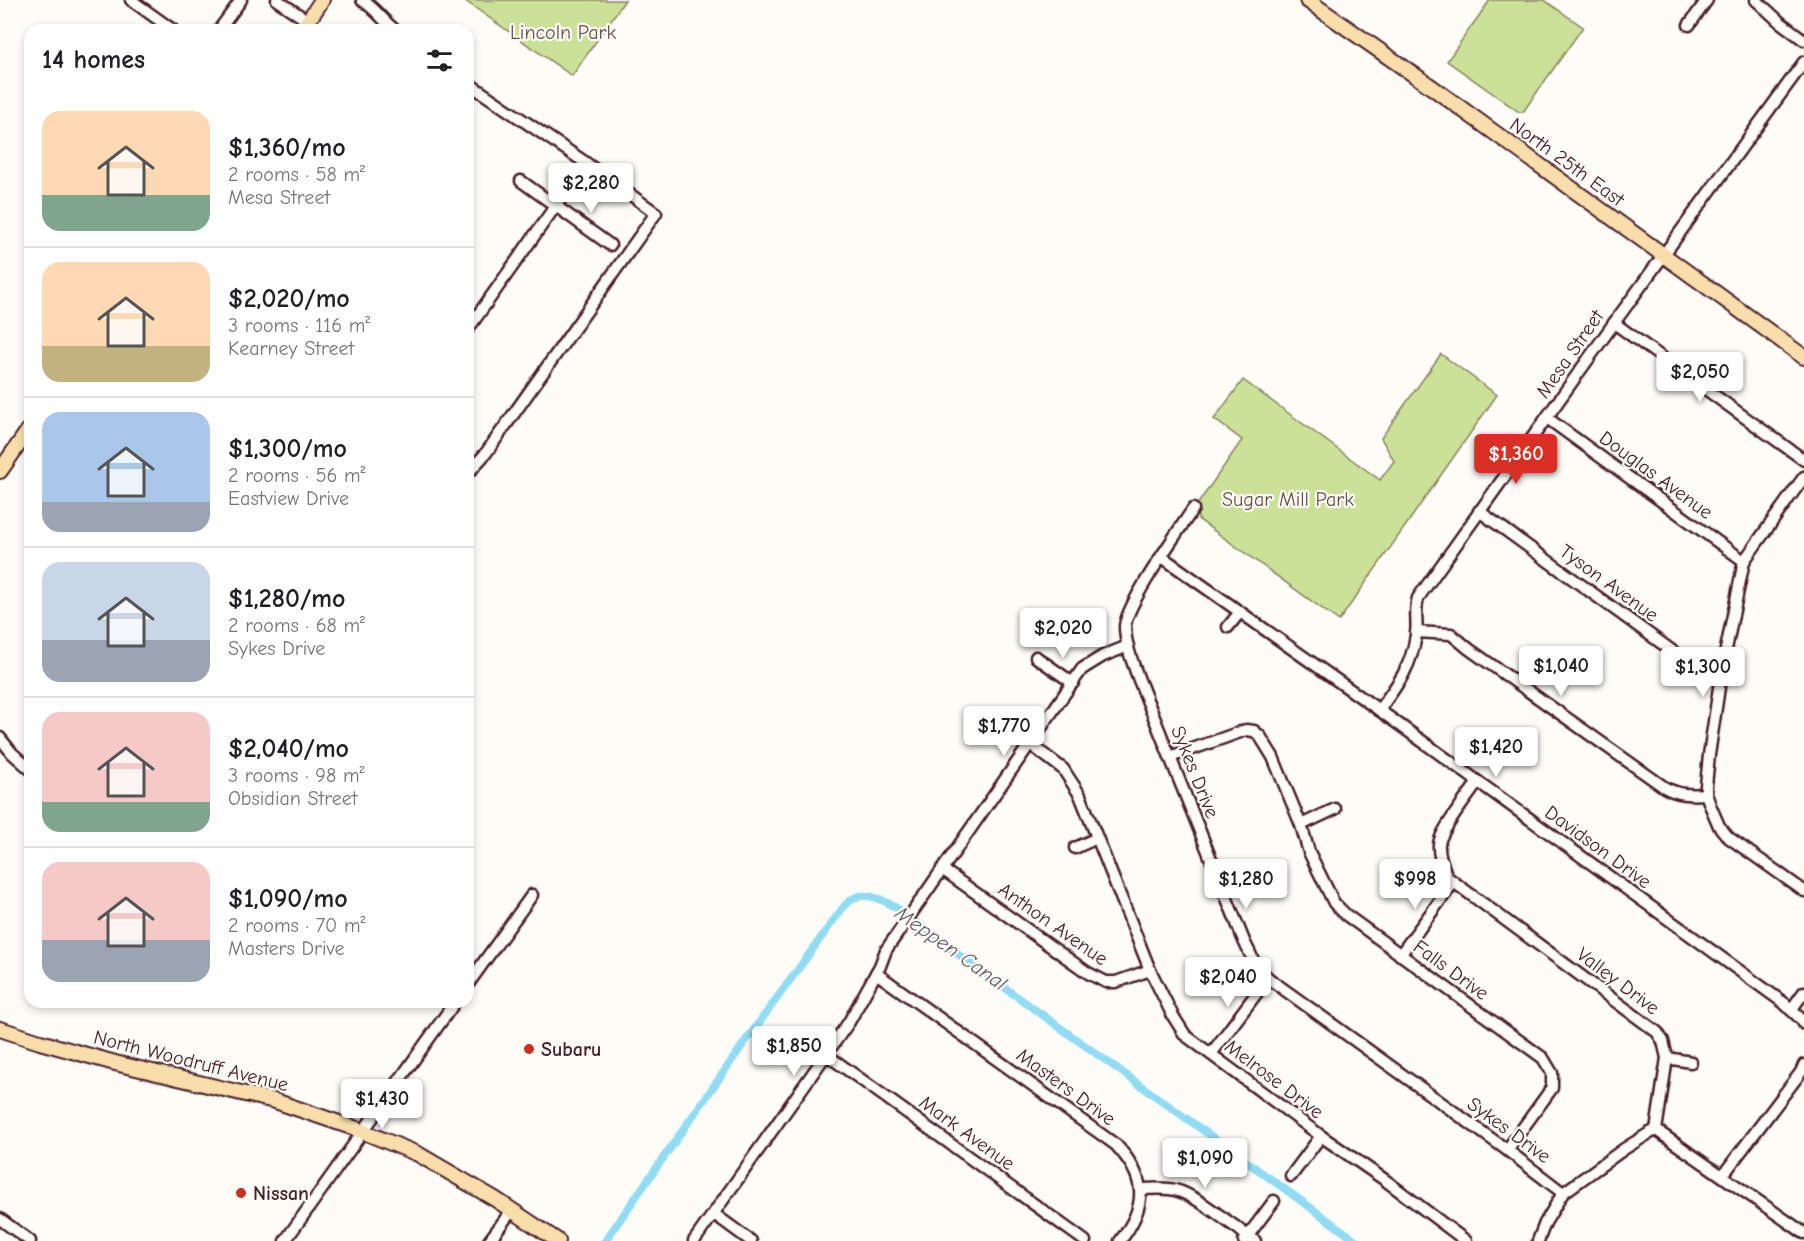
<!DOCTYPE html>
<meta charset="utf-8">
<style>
:root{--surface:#fff;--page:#f6f6f6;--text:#202124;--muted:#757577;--line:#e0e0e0;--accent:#d93025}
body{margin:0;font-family:"Comic Neue",sans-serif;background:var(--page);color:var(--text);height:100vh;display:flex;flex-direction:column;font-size:22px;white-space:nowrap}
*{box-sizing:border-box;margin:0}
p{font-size:20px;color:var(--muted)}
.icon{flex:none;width:33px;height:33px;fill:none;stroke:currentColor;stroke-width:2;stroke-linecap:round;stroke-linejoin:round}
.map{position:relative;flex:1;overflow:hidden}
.panel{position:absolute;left:24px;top:24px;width:450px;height:984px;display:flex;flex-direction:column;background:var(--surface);border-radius:18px;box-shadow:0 3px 9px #0003}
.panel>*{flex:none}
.price{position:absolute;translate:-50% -51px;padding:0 14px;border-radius:6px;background:#fff;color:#222;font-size:20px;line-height:39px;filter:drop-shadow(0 2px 3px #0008)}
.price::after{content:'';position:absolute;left:50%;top:36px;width:18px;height:14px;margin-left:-9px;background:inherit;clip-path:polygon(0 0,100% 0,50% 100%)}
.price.active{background:var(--accent);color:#fff}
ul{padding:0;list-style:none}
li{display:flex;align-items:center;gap:18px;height:150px;padding:0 18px}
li+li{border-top:2px solid var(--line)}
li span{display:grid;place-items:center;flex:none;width:168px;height:120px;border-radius:18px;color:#555}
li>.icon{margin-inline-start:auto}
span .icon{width:72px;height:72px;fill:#fffc;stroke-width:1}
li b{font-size:26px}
h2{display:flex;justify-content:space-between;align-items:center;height:72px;padding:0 18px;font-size:26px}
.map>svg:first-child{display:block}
.green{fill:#cae197;stroke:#8a8061;stroke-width:1.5}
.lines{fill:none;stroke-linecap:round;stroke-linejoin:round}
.canal{stroke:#92dcf3;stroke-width:8}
.minor-casing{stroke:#4a1f2b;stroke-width:15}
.major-casing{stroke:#4a1f2b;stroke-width:18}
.minor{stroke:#fdfcf7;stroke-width:10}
.major{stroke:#f8deab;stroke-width:14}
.poi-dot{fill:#c8321e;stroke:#fdfcf7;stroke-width:2}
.labels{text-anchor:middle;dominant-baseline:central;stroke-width:4.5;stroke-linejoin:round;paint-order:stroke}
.park-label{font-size:20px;fill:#6a5046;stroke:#fdfcf7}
.street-label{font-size:20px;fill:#4a1f2b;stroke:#fdfcf7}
.poi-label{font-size:20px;font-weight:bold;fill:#4a1f2b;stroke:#fdfcf7;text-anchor:start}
.water-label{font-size:21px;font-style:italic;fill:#605867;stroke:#fdfcf7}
</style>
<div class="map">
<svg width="1804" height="1241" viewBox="0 0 1804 1241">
<rect width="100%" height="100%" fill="#fdfcf7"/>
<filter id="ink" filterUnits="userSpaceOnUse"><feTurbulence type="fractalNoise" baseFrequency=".0167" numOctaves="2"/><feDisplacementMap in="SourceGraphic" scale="12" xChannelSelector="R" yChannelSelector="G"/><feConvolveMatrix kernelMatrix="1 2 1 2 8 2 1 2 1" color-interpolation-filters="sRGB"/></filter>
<g filter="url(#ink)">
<!-- green -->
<g class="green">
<path d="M464,0h161l-53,76z"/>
<path d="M1490,0h54l39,27 -60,85h-4l-72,-51z"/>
<path d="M1441,354l56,41 -158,226 -141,-102 -1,-14 45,-65 -28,-21 29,-39 137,100 14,-19 -13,-23z"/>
</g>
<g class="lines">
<!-- canal -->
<path class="canal" d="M605,1241l137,-195 100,-137c4,-5 8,-10 14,-12 24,-8 61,26 78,40l423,304"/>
<!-- minor casing -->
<g class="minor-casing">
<g id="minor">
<path d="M131,0l42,30"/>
<path d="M277,0l31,21"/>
<path d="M362,0c13,8 21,21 33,30"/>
<path d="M1756,0l24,22 24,18"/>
<path d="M1689,25l18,-25"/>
<path d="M219,30l22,-30"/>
<path d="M468,83l118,80 70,50 -170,240 -16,18 -2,-1"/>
<path d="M521,181l89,64"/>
<path d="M1614,323l190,137"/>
<path d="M468,329l118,-166"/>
<path d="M1547,418l197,143"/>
<path d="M1804,477l-60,84 -23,113 -12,81 -3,31v8l4,11 9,21 9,11 76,54"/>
<path d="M1193,509c-15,23 -66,94 -68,117 0,18 8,38 14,54l105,261 11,23 13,14 239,172 56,43"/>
<path d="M1479,511l214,155 15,7 13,1"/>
<path d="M1162,557l217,153 405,293 18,17 2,4"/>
<path d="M1228,627l12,-15"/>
<path d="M1416,632l35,2 18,15 195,138c14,8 26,8 42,7"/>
<path d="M1036,657l37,26"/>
<path d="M1379,710c19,-26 32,-42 37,-75 2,-13 -2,-24 2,-37l196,-275 190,-261"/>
<path d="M0,738l12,15 18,16"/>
<path d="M1030,744l33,25 17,26 70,175 23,46 12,19 136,101 64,44 81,61"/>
<path d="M1170,757l76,-27 8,1 6,5 13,21 28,68 8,27 25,51 12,12 197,143 9,15v15l-45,62"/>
<path d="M1478,782c-9,13 -38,49 -39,62 -1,11 4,23 8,33l210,155 6,9 4,17 -11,72"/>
<path d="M1301,825l34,-16"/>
<path d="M1075,848l22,-10"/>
<path d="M942,869l146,104 18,9h10l34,-12"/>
<path d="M1400,955l53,-72"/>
<path d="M876,973l240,172c31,33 32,60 4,96"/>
<path d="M468,984l64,-89"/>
<path d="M1791,1010l13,-18"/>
<path d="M1211,1054l57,-76"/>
<path d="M827,1055l258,186"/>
<path d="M1667,1058l24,4"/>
<path d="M1656,1130l148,103"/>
<path d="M1723,1175l78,-103 3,-7"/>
<path d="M1291,1176l30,-40"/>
<path d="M1140,1189c10,0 20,-1 29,0 20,1 50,27 67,38 7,5 11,10 19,14"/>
<path d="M714,1214l37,27"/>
<path d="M0,1219l30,22"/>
<path d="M285,1241l170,-239"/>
<path d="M489,1241l23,-31"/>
<path d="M694,1241l155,-219 31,-56 6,-16 196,-281 21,-13 25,-10"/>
<path d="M1244,1241l30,-40"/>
<path d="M1538,1241l7,-18 18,-30 61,-44 24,-15 8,-4"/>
</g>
</g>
<!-- major casing -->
<g class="major-casing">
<g id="major">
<path d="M1307,0l126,88 371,269"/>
<path d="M302,30l20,-30"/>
<path d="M0,471l30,-43"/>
<path d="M0,1029l40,13 75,21 160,38 79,27 64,26 77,45 63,42"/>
</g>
</g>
<!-- minor -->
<use href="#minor" class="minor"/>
<!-- major -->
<use href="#major" class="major"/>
</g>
</g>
<!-- markers -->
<g class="poi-dot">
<circle cx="529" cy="1049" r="6"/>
<circle cx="241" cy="1193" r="6"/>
</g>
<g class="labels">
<!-- park labels -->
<g class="park-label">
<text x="563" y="32">Lincoln Park</text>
<text x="1288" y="499">Sugar Mill Park</text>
</g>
<!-- street labels -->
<g class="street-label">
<text transform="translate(1567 162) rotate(36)">North 25th East</text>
<text transform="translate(1570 354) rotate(-55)">Mesa Street</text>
<text transform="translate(1656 475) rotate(36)">Douglas Avenue</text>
<text transform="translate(1609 583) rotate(36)">Tyson Avenue</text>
<text transform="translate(1195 772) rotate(68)">Sykes Drive</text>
<text transform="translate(1598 847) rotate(36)">Davidson Drive</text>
<text transform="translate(1053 924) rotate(35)">Anthon Avenue</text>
<text transform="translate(1451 970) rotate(36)">Falls Drive</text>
<text transform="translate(1618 981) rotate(37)">Valley Drive</text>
<text transform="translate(191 1061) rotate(14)">North Woodruff Avenue</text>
<text transform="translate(1274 1079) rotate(37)">Melrose Drive</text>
<text transform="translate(1066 1087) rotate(36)">Masters Drive</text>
<text transform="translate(1509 1130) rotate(36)">Sykes Drive</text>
<text transform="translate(967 1133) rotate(36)">Mark Avenue</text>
</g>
<!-- poi labels -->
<g class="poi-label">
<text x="541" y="1049">Subaru</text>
<text x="253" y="1193">Nissan</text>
</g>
<!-- water labels -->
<g class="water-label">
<text transform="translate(951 948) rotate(35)">Meppen Canal</text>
</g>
</g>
</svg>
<b class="price" style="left:591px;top:214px">$2,280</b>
<b class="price" style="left:1700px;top:403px">$2,050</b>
<b class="price active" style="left:1516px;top:485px">$1,360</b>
<b class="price" style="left:1063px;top:659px">$2,020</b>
<b class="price" style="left:1561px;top:697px">$1,040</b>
<b class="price" style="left:1703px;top:698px">$1,300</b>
<b class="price" style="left:1004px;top:757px">$1,770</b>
<b class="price" style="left:1496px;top:778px">$1,420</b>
<b class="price" style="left:1246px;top:910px">$1,280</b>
<b class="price" style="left:1415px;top:910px">$998</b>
<b class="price" style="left:1228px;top:1008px">$2,040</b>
<b class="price" style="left:794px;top:1077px">$1,850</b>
<b class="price" style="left:382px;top:1130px">$1,430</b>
<b class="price" style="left:1205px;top:1189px">$1,090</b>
<section class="panel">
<h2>14 homes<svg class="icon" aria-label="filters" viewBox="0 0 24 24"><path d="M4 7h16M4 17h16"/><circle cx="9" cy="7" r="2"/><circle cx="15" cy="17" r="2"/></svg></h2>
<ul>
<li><span style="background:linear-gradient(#ffd9b3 70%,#7fa58c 0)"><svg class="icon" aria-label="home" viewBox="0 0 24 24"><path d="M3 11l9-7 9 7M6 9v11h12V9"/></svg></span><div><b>$1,360/mo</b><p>2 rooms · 58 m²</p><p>Mesa Street</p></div></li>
<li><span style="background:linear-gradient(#ffd9b3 70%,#c2b280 0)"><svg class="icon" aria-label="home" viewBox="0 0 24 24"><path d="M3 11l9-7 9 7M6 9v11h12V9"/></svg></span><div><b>$2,020/mo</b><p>3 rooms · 116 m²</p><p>Kearney Street</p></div></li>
<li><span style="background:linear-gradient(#a9c7e8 75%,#9aa5b1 0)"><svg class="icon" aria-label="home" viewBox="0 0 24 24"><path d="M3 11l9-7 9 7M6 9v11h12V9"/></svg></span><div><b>$1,300/mo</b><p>2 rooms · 56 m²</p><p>Eastview Drive</p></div></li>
<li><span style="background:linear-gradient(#c9d6e8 65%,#9aa5b1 0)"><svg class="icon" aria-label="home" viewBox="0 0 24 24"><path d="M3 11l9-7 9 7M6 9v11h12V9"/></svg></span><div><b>$1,280/mo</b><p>2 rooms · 68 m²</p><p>Sykes Drive</p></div></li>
<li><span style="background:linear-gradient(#f6c9c9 75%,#7fa58c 0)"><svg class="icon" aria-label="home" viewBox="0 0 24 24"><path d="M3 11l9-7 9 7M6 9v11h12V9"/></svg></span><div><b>$2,040/mo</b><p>3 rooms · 98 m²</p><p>Obsidian Street</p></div></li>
<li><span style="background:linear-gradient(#f6c9c9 65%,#9aa5b1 0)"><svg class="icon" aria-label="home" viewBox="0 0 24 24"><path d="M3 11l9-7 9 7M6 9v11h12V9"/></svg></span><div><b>$1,090/mo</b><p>2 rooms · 70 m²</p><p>Masters Drive</p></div></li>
</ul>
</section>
</div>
